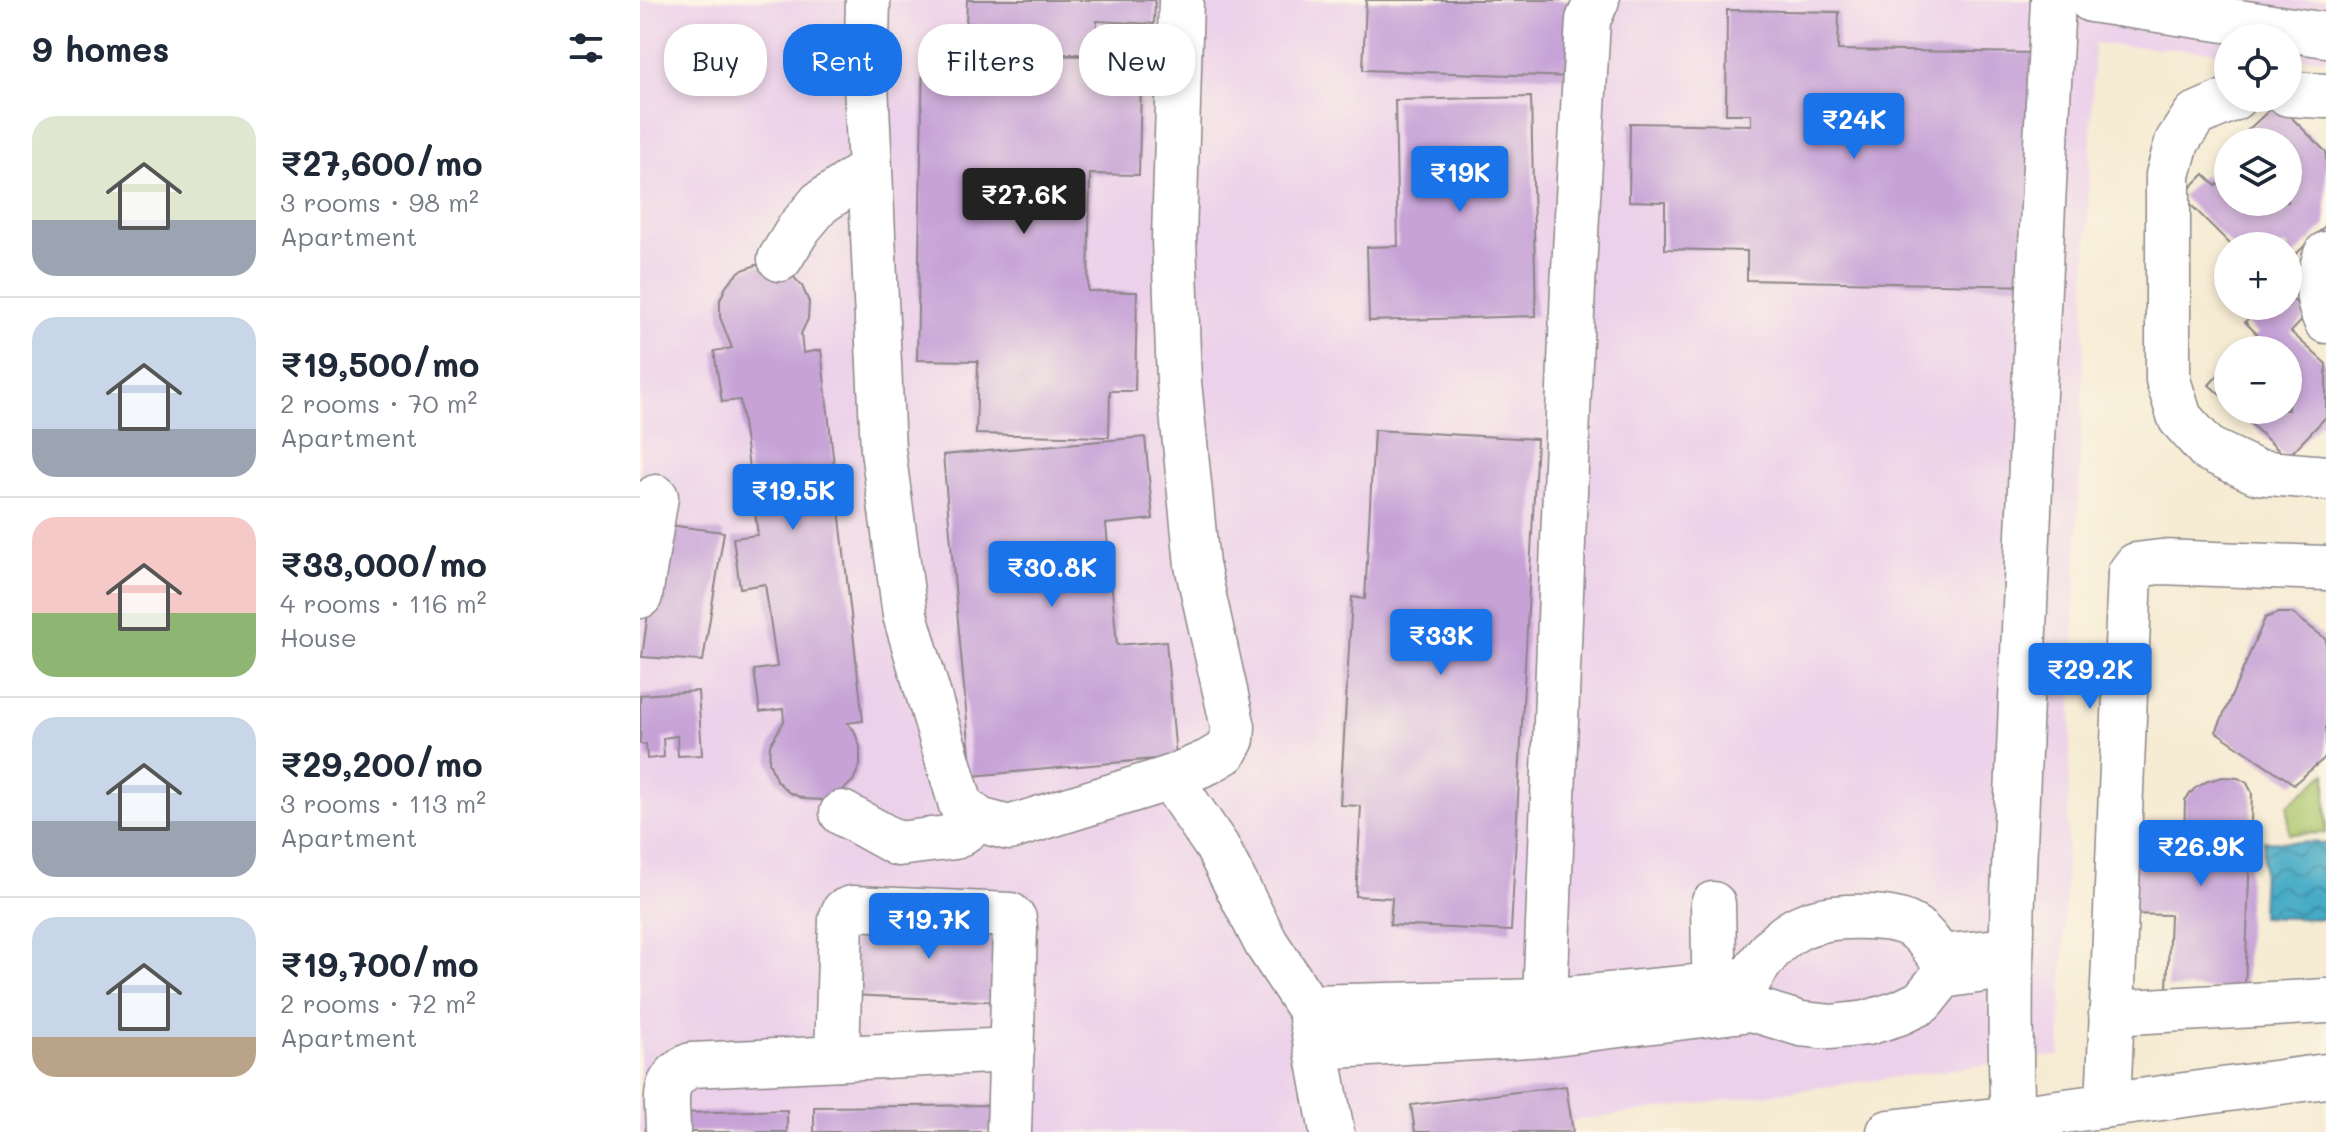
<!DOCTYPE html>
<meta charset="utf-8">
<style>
:root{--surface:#fff;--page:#f2f2f3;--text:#1f2937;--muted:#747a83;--line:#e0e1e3;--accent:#1a73e8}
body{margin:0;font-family:Mali,sans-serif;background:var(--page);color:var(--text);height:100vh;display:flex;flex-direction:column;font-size:30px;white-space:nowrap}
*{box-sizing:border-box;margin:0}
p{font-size:26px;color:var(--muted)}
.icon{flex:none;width:44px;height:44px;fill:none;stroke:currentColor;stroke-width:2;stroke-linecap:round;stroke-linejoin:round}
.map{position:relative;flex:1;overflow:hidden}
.sheet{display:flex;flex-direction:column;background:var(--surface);width:640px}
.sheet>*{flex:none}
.top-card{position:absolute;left:24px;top:24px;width:760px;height:72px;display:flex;gap:16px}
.tools{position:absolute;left:1574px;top:24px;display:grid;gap:16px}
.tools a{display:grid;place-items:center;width:88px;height:88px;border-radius:50%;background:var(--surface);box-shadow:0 4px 12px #0003;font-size:40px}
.price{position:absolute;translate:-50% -68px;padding:0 18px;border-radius:8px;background:var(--accent);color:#fff;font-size:26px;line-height:52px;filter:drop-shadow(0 2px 4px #0008)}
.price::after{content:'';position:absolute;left:50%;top:48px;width:24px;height:18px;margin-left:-12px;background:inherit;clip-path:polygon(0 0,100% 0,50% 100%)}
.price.current{background:#222;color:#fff}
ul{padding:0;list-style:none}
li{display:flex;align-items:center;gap:24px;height:200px;padding:0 32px}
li+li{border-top:2px solid var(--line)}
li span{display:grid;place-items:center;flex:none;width:224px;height:160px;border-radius:24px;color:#555}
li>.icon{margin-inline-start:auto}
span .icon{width:96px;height:96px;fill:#fffc;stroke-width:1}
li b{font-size:34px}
h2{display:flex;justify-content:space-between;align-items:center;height:96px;padding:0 32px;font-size:34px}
.chip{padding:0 28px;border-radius:32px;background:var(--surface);box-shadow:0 4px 12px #0003;font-size:28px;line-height:72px}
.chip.current{background:var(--accent);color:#fff}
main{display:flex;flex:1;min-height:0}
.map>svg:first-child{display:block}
.built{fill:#ecd1ea}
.park{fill:url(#park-tufts);stroke:#687454;stroke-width:2}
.water{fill:url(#water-waves);stroke:#346680;stroke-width:2}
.building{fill:#c6a2d7}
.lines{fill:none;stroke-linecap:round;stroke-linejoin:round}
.minor-casing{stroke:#8c8687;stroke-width:47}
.major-casing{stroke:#8c8687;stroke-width:47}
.minor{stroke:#fff;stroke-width:44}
.major{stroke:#fff;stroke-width:44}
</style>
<main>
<section class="sheet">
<h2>9 homes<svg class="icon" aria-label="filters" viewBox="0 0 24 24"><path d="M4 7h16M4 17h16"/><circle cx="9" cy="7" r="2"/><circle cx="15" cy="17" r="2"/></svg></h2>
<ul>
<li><span style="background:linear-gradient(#dfe7d0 65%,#9aa5b1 0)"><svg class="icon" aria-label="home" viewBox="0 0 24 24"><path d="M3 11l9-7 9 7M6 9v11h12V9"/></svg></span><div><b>₹27,600/mo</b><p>3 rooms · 98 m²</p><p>Apartment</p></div></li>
<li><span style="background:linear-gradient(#c9d6e8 70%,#9aa5b1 0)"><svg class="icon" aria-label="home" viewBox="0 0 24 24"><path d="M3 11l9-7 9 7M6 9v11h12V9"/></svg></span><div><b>₹19,500/mo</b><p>2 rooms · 70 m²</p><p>Apartment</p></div></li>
<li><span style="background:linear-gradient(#f6c9c9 60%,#8fb573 0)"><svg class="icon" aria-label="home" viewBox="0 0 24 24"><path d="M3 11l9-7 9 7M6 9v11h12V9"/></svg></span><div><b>₹33,000/mo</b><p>4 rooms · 116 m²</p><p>House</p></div></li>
<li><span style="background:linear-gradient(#c9d6e8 65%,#9aa5b1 0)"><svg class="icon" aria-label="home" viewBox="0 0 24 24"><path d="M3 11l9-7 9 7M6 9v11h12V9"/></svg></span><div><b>₹29,200/mo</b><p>3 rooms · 113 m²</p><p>Apartment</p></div></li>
<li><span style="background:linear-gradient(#c9d6e8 75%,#b9a48a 0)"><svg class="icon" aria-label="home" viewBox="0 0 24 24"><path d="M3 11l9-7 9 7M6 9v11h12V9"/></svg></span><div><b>₹19,700/mo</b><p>2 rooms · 72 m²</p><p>Apartment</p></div></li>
</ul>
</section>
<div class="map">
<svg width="1686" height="1132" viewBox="0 0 1686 1132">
<defs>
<pattern id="park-tufts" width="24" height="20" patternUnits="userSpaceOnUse" patternTransform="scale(2)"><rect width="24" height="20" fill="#adc76d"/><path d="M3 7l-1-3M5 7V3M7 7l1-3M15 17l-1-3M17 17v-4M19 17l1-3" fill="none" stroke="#95ab5f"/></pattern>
<pattern id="water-waves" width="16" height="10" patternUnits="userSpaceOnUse" patternTransform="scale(2)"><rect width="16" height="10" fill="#47abc6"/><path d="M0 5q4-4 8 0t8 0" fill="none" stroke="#3b8ba2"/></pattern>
</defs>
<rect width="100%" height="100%" fill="#fcf5e5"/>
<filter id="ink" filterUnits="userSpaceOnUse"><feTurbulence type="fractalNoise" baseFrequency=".0125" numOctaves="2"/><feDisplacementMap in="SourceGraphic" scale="16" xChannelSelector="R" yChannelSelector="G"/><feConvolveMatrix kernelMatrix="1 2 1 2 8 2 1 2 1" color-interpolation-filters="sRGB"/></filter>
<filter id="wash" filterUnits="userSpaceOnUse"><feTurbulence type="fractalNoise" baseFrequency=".006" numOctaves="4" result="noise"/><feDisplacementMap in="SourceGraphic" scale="32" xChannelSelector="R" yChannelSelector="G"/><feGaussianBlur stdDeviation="1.8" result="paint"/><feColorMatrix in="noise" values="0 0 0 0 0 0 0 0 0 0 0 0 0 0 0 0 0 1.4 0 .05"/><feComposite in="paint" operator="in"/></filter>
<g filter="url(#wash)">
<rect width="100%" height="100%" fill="#f6ebd3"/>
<!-- built -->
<path class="built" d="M0,0h1686v59l-38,-2v-19h-60v14l-134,-8 -34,1011 -570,77h-850z"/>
<!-- park -->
<path class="park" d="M1686,773v60l-37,1 -1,-29z"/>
<!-- water -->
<path class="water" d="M1624,841l62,2v76l-65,-2z"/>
<g id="blocks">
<!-- building -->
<g class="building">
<path d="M327,0h188l-1,24 -57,-3 -2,34 -130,-6z"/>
<path d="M726,0h208l-2,77 -209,-7z"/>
<path d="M1087,10l112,2 -1,38 200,3 -4,233 -287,-6v-29l-82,-2v-47l-36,-1 1,-78 121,2v-11h-25z"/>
<path d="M283,53l172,3v23l46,1 -2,95 -49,-1 -2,117 49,1 -2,99h-25l-1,46 -133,-3 2,-73 -61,-1z"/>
<path d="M891,97l5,219 -167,5 -2,-74 31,-1 -3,-146z"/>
<path d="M1637,103l49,49v73l-38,37v-16h-56l-50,-50 22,-22 12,12 12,-11v27h60v-60h-27l-13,-12z"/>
<path d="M116,265l18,1 16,7 12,13 7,16 -1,17 -7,15 2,19 18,-3 42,371 -16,2 7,7 6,17v18l-7,16 -13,12 -17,7 -18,-1 -17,-7 -12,-12 -7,-18 1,-17 14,-24 -1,-12 -23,3 -6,-42 23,-3 -12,-83 -25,4 -7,-50 25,-3 -18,-135 -18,2 -8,-51 18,-3 -12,-31v-17l7,-16 13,-13z"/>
<path d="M1648,295l20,19 -17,18 35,32v53l-39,41 -51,-48h52v-60h-47l16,-16 -12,-12 15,-16h28z"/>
<path d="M1588,364v38l-19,-17z"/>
<path d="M734,430l163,9 -26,492 -121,-6 2,-27 -36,-2 5,-90 -21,-1 12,-208 13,2z"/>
<path d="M505,437l8,82 -47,5 11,121 49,-4 10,116 -204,19 -29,-321z"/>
<path d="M20,524l64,8 -21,129 -61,-4z"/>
<path d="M1638,613h14l34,26v118l-32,27 -78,-52 49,-114z"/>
<path d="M58,691l4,64 -24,1 -1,-20 -14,2 1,19 -17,2 -1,-15h-6v-49z"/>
<path d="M1583,777l15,1 9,5 5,10 -7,197 -78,-2 3,-73 -43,-1 3,-70 54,1 1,-45 9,-11 14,-8z"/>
<path d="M214,919l153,7 -3,76 -154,-7z"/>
<path d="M926,1086l7,46h-158l-4,-27z"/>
<path d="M358,1105v27h-184v-25z"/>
<path d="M147,1110v22h-108l-1,-19z"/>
</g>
</g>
</g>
<g filter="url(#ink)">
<use href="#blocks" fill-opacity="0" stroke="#8c8687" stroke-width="2"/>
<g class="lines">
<!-- minor casing -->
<g class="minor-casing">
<g id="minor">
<path d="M228,0l-2,84 17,366 22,165 56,190 18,15 30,8 161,-50 38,-16 17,-10 7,-13 1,-12 -36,-162 -18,-183 -5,-143 7,-239"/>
<path d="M1451,0l235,35"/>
<path d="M1648,94l38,2"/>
<path d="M1594,98l-39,17 -18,27 -9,33v205l12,38 28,31 49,23 69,6"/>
<path d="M1686,254c-9,28 -12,40 0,67"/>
<path d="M140,259l19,-31 21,-25 50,-34"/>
<path d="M0,596l16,-99"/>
<path d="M530,778l47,69 49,96 42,64 237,-6 203,-19c30,-53 61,-68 121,-65 16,1 34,2 47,12 10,7 17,20 25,28l70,-7"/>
<path d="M202,813l56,31 57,-7 24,-17"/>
<path d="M1073,904l2,109"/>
<path d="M1471,1013l215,-12"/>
<path d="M671,1018l21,114"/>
<path d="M906,1034l-1,-33 28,-714 15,-267 9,-20"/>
<path d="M677,1047l229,-13 206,-25 49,15 30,3 36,-4 32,-10 23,-11 21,-26 47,-7"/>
<path d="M197,1058l4,-139 3,-8 8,-3 158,7 4,4 1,9 -6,204"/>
<path d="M1468,1105l22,-532 6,-8 24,-3 166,6"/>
<path d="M1373,1118c-7,-139 3,-278 8,-417 9,-234 20,-467 32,-701"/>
<path d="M28,1132c0,-33 -9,-51 23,-67l321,-15"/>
</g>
</g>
<!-- major casing -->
<g class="major-casing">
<path id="major" d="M1249,1132l124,-14 313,-42"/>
</g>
<!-- minor -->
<use href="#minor" class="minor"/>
<!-- major -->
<use href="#major" class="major"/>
</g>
</g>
</svg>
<div class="tools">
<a><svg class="icon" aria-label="locate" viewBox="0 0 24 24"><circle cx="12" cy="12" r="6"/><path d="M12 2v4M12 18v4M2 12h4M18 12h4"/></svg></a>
<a><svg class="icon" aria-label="layers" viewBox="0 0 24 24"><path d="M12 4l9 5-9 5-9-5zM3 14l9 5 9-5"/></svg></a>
<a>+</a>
<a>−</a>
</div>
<b class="price" style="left:1214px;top:161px">₹24K</b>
<b class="price" style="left:820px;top:214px">₹19K</b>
<b class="price current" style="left:384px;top:236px">₹27.6K</b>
<b class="price" style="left:153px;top:532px">₹19.5K</b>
<b class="price" style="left:412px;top:609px">₹30.8K</b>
<b class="price" style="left:801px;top:677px">₹33K</b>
<b class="price" style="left:1450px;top:711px">₹29.2K</b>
<b class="price" style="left:1561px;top:888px">₹26.9K</b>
<b class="price" style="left:289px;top:961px">₹19.7K</b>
<div class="top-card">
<a class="chip">Buy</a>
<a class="chip current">Rent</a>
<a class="chip">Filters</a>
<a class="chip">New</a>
</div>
</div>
</main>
